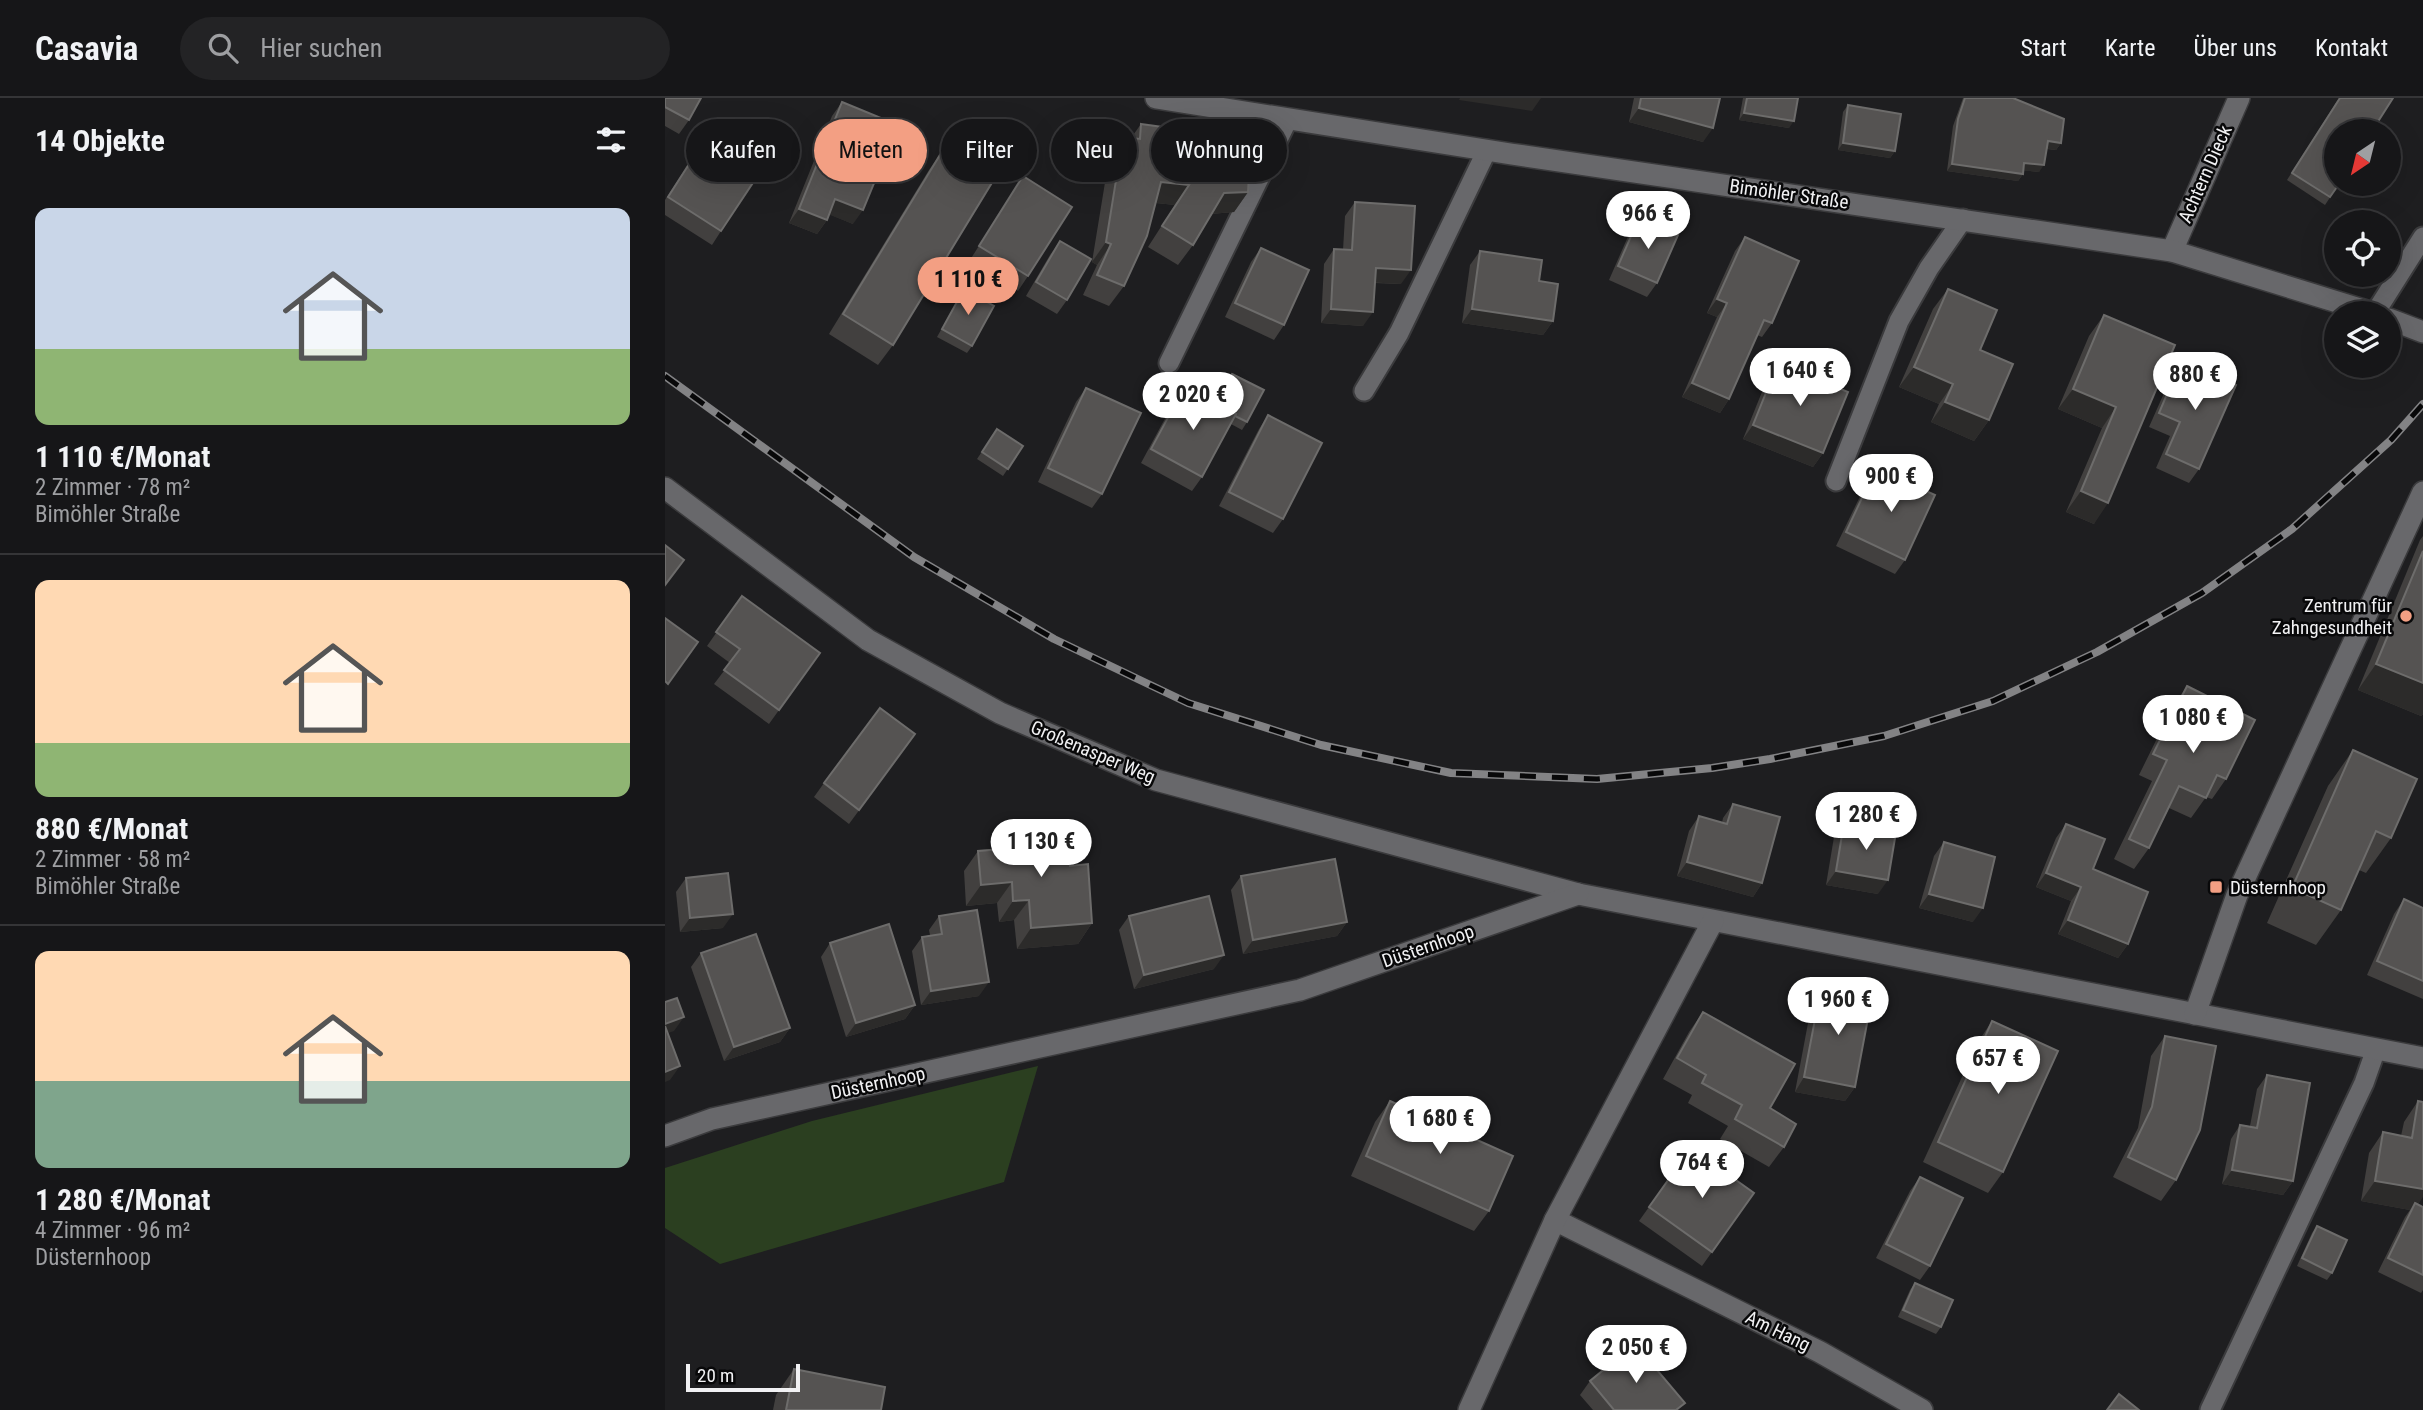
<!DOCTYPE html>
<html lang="de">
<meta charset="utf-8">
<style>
:root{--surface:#161618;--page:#232325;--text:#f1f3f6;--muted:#9e9fa2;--line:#353537;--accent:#f39f83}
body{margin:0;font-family:"Roboto Condensed",sans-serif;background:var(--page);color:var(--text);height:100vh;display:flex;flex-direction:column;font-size:26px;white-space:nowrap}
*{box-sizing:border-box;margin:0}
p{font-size:23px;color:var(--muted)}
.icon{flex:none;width:38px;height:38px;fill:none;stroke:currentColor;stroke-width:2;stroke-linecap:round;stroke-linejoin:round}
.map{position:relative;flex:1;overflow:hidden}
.sheet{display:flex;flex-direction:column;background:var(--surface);width:665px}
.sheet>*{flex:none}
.guide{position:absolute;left:21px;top:21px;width:665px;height:63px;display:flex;gap:14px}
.needle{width:46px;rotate:215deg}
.controls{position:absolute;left:1659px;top:21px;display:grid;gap:14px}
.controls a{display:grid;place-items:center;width:77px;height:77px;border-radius:50%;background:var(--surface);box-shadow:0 7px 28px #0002,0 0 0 2px var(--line);font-size:35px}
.scale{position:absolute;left:21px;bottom:18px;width:114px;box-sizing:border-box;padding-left:7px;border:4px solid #f1f1f3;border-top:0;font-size:19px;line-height:24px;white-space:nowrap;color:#f1f1f3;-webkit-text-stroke:5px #080809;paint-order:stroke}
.price{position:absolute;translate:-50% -60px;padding:0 16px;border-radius:24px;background:#fff;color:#222;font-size:23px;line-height:46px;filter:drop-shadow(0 2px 4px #0008)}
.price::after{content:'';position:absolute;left:50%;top:42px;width:21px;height:16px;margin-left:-10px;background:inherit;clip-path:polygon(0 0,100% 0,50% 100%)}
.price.selected{background:var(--accent);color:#111}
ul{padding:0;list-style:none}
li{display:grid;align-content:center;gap:14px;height:371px;padding:0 35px}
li+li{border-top:2px solid var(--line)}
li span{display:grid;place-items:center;height:217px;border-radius:14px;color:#555}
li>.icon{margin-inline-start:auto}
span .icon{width:126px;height:126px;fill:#fffc;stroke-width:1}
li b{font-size:30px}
h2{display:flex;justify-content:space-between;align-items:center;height:84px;padding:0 35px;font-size:30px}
.pill{padding:0 24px;border-radius:32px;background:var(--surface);box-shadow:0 7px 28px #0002,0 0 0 2px var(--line);font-size:24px;line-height:63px}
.pill.selected{background:var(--accent);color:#111}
header{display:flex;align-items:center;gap:42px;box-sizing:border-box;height:98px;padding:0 35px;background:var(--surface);border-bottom:2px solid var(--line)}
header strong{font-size:33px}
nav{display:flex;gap:38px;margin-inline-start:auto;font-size:24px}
.search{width:490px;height:63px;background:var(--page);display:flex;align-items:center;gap:18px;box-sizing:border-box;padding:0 24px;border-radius:38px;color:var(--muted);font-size:26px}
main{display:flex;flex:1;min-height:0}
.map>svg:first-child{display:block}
.green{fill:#2b3f20}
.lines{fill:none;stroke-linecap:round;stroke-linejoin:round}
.service-casing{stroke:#3b3b3d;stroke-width:23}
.minor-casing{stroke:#3b3b3d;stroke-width:24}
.tertiary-casing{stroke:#3b3b3d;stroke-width:24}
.service{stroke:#68686b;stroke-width:19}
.minor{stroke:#68686b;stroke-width:21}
.tertiary{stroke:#68686b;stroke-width:21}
.rail-casing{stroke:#838385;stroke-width:8}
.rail{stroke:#080809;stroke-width:5;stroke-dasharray:16;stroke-linecap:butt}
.wall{fill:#42403f}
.shaded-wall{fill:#2c2b2a}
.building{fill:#555352;stroke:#6d6c6b;stroke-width:2}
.poi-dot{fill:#f39f83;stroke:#080809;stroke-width:2.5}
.labels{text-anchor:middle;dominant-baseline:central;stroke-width:5;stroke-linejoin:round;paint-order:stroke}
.street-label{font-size:19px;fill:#f1f1f3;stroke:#080809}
.poi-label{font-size:19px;fill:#f1f1f3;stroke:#080809;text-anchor:end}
</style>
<header>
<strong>Casavia</strong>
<div class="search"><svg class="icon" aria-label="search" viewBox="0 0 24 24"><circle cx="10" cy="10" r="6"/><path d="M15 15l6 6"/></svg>Hier suchen</div>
<nav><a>Start</a><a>Karte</a><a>Über uns</a><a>Kontakt</a></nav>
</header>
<main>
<section class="sheet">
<h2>14 Objekte<svg class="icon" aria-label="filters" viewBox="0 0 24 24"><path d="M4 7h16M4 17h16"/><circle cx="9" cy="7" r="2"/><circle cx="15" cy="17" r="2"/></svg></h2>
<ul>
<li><span style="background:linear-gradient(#c9d6e8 65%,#8fb573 0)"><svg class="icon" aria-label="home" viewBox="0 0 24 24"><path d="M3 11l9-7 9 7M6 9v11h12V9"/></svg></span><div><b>1 110 €/Monat</b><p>2 Zimmer · 78 m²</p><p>Bimöhler Straße</p></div></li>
<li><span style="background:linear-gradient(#ffd9b3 75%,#8fb573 0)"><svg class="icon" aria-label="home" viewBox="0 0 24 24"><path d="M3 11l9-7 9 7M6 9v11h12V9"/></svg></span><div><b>880 €/Monat</b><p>2 Zimmer · 58 m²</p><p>Bimöhler Straße</p></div></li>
<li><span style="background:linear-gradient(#ffd9b3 60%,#7fa58c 0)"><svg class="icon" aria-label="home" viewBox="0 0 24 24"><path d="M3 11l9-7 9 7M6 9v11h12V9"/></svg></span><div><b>1 280 €/Monat</b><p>4 Zimmer · 96 m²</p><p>Düsternhoop</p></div></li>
</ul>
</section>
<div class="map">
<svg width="1758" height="1312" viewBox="0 0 1758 1312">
<rect width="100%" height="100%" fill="#1e1e20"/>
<!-- green -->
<path class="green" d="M373,968l-34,116 -284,82 -55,-36v-60l147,-47z"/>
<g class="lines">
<!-- service casing -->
<g class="service-casing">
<g id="service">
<path d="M1710,215l48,-76"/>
<path d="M504,265l119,-244"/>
<path d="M699,293l35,-58 88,-183"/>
<path d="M1171,383l63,-160 30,-53 34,-49"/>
<path d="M1545,1312l154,-327 12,-34"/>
</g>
</g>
<!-- minor casing -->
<g class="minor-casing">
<g id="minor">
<path d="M1507,153l67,-153"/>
<path d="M0,390l203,152 132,73 156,67 422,114 845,164"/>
<path d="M1530,916l42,-119 186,-403"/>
<path d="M0,1038l47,-17 588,-129 278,-96"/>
<path d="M890,1122l265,132 102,58"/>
<path d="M804,1312l86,-190 158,-299"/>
</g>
</g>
<!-- tertiary casing -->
<g class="tertiary-casing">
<g id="tertiary">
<path d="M491,0l355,56 661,97 201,62"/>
<path d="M1724,221l34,13"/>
</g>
</g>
<!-- service -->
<use href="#service" class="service"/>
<!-- minor -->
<use href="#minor" class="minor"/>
<!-- tertiary -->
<use href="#tertiary" class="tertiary"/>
<!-- rail casing -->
<g class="rail-casing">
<path id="rail" d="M0,278l249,181 140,82 134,64 133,42 130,28 146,6 115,-11 58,-9 114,-23 109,-35 104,-49 105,-59 90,-64 99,-89 32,-36"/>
</g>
<!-- rail -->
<use href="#rail" class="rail"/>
</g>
<!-- wall -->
<g class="wall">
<path d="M0,0l24,22 -10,14 -14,-8z"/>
<path d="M969,0h86l-17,44 -74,-20z"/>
<path d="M1078,0h55l-9,30 -50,-8z"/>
<path d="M1298,0h50l48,45 -5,7 -9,-1 -8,23 -16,-2v4l-5,7 -71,-10 6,-45z"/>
<path d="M1674,0v86l-14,21 -38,-25z"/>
<path d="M177,4l11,122 -24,-10 -2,6 -10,14 -28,-11 43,-107z"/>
<path d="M1183,7l47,46 -5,7 -52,-8 5,-38z"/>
<path d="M53,21l3,112 -9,14 -47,-30v-15z"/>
<path d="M476,26l107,68 -14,20 -23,2 -18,31 -15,20 -30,-18 27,-42 -19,-2 -32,83 -15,20 -26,-11 14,-30 -5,-3 17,-104 14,-21 8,1z"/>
<path d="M278,52l-50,195 -15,20 -49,-31 100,-164z"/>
<path d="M358,78l5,100 -10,15 -48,-31z"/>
<path d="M690,104l46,82 -26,-1 -12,43 -42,-3 3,-59 10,-15 9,1 2,-34z"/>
<path d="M974,120l18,65 -10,14 -38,-17 21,-48z"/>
<path d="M1080,139l27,86 -10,14 -5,-2 -28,64 -9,14 -38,-16 35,-80 -10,-4 28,-62z"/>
<path d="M395,143l7,59 -10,14 -31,-18 24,-41z"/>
<path d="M596,150l23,77 -10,15 -49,-23 26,-55z"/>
<path d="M815,153l59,30 14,40 -10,14 -81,-12 8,-58z"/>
<path d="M299,191l8,57 -5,7 -30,-16z"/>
<path d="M1283,191l32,61 9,70 -15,21 -43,-19 8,-18 -40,-17 34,-78z"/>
<path d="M1439,217l71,30 -81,179 -28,-12 36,-84 -44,-19 31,-73z"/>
<path d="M1516,263l18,108 -10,14 -33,-15 14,-32 -21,-9 23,-52z"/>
<path d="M1113,265l45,90 -10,14 -70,-28 25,-62z"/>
<path d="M567,276l15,48 -5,8 -11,-6 -29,53 -10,14 -51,-28 34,-63 10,-14 30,17z"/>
<path d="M421,290l16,106 -10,14 -54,-26 38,-80z"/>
<path d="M603,317l15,104 -10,14 -54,-27 40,-77z"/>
<path d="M332,331l26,17 -20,30 -26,-17z"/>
<path d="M1211,370l29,92 -10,14 -59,-28 31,-64z"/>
<path d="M1758,438v178l-2,2 -63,-26 62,-150z"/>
<path d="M77,498l78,57 -51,71 -55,-40 16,-21 -23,-17z"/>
<path d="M1522,588l39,93 -14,20 -6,-2 -15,21 -22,-10 -20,40 -15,21 -20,-10 38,-78 -13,-6 34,-69z"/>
<path d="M250,636l-66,90 -35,-27 10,-14z"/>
<path d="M1688,652l38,88 -25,35 -7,-3 -18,40 -25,35 -49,-22 61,-137z"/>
<path d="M1068,706l29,79 -9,14 -76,-21 12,-45 10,-15 23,7 1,-5z"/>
<path d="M1179,725l34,71 -52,-9 8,-48z"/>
<path d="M1401,726l27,45 35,75 -10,14 -60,-24 13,-33 -35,-14 20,-49z"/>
<path d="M336,741l69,27 22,57 -14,21 -61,5 -3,-29 -15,2 -2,-19 -31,3 -2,-35 14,-20 15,-1z"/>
<path d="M1279,744l29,80 -54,-14 15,-52z"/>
<path d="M576,778l106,46 -10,14 -94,18 -12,-64z"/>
<path d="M21,780l37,50 -43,4 -4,-40z"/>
<path d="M1739,801l19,9v91l-56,-24 27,-61z"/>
<path d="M274,818l40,80 -58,9 -9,-54 10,-14 8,-2 -1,-5z"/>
<path d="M464,818l85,53 -80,20 -15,-59z"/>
<path d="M165,845l85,62 -10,14 -59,18 -25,-80z"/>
<path d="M36,855l89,75 -10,14 -56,19 -33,-94z"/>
<path d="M1156,890l34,99 -10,14 -50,-9 17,-90z"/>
<path d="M1038,914l67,96 14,39 -15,20 -49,-28 8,-13 -40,-23 4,-8 -29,-16 26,-47z"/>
<path d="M1327,923l11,151 -15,21 -65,-31 55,-120z"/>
<path d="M1500,938l11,144 -15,21 -48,-24 25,-49 13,-72z"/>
<path d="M1602,977l26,106 -10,14 -61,-11 9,-45 9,-14 10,1 7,-37z"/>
<path d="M725,1003l99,110 -15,20 -123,-55 24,-54z"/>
<path d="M1753,1003v104l5,2v83l-2,3 -43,-21 27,-55 5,-7 -49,-9 8,-48 14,-21 18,4 3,-14z"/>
<path d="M1026,1050l63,45 -52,73 -63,-45z"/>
<path d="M1255,1079l10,89 -10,14 -44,-22 34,-67z"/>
<path d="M1652,1128l15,47 -5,7 -30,-14 15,-33z"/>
<path d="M1250,1185l26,44 -5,7 -38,-17 12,-27z"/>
<path d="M129,1271l87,41h-108l3,-15z"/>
<path d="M925,1283l90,29h-87l-13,-15z"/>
</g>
<!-- shaded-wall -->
<g class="shaded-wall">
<path d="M795,0h81l-9,13 -73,-11z"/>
<path d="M974,10l74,20 -10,14 -74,-20z"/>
<path d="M1079,15l50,8 -5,7 -50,-8z"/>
<path d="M1383,43l13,2 -5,7 -13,-2z"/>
<path d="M1178,45l52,8 -5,7 -52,-8z"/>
<path d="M1359,65l20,2 -5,7 -20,-2z"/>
<path d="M1287,66l71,10 -5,7 -71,-10z"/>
<path d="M496,84l28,3 -14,20 -28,-3z"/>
<path d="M583,94l-14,20 -25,2 15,-21z"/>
<path d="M170,101l28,11 -10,14 -28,-11z"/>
<path d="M134,111l28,11 -10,14 -28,-11z"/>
<path d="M441,144l5,2 -14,21 -5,-3z"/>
<path d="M711,170l35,2 -10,14 -35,-2z"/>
<path d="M1052,201l10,4 -10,14 -10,-4z"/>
<path d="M666,211l42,3 -10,14 -42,-3z"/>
<path d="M807,211l81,12 -10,14 -81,-12z"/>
<path d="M1249,269l39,17 -14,20 -40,-17z"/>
<path d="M1027,285l37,16 -9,14 -38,-16z"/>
<path d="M1408,291l43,18 -14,21 -44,-19z"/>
<path d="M1280,304l44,18 -15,21 -43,-19z"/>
<path d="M1088,327l70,28 -10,14 -70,-28z"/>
<path d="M1416,393l27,12 -14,21 -28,-12z"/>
<path d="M1711,566l47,19v31l-2,2 -63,-26z"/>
<path d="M1022,764l75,21 -9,14 -76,-21z"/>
<path d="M1171,773l52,9 -10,14 -52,-9z"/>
<path d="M1381,775l35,14 -10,14 -35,-14z"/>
<path d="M347,784l-15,21 -31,3 15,-21z"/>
<path d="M1264,796l54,14 -10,14 -54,-14z"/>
<path d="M364,802l-15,20 -15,2 14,-21z"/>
<path d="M68,816l-10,14 -43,4 10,-14z"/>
<path d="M1403,822l60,24 -10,14 -60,-24z"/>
<path d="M682,824l-10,14 -94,18 10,-14z"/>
<path d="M427,825l-14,21 -61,5 14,-21z"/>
<path d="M559,857l-10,14 -80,20 10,-14z"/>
<path d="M324,884l-10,14 -58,9 10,-14z"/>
<path d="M250,907l-10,14 -59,18 10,-14z"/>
<path d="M19,919l-10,14 -9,3v-10z"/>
<path d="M125,930l-10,14 -56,19 10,-14z"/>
<path d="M15,968l-10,14 -5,2v-10z"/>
<path d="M1139,979l51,10 -10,14 -50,-9z"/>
<path d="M1567,1072l61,11 -10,14 -61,-11z"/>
<path d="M1710,1083l48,8v8l-9,14 1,-8 -5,7 -49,-9z"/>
</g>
<!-- building -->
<g class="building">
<path d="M0,0h36l-12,22 -24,-13z"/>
<path d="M976,0h79l-7,30 -74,-20z"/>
<path d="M1082,0h51l-4,23 -50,-8z"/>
<path d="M1300,0h48l51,21 -3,24 -13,-2 -4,24 -20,-2 -1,11 -71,-10 6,-45z"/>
<path d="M1675,0h53l-21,33h-36v53h3l-9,13 -38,-24z"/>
<path d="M177,4l56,23 -35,85 -28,-11 -8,21 -28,-11z"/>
<path d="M1183,7l53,9 -6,37 -52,-8z"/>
<path d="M53,21l54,35 -51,77 -53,-34z"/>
<path d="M476,26l110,15 -3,53 -24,1 -31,52 -31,-19 27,-41 -28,-3 -14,54 -23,50 -27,-11 14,-31 -5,-2 17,-105 17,2z"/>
<path d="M278,52l50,31 -100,164 -50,-31z"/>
<path d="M358,78l49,31 -44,69 -49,-30z"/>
<path d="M690,104l60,4 -4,64 -35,-2 -3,44 -42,-3 3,-60 18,1z"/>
<path d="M974,120l39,17 -21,48 -39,-17z"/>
<path d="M1080,139l54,24 -27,62 -8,-3 -35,79 -37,-16 35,-80 -10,-4z"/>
<path d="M395,143l31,18 -24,41 -31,-18z"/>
<path d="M596,150l48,22 -25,55 -49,-22z"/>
<path d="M815,153l62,9 -3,21 19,3 -5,37 -81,-12z"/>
<path d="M299,191l30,17 -22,40 -30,-17z"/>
<path d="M1283,191l49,21 -17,40 33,14 -24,56 -44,-18 8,-18 -39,-17z"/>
<path d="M1439,217l71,30 -67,158 -27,-12 35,-84 -43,-18z"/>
<path d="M1516,263l55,24 -37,84 -33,-15 14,-32 -21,-9z"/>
<path d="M1113,265l70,29 -25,61 -70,-28z"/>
<path d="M567,276l32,16 -17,32 -12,-6 1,-2 -20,-11z"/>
<path d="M520,288l51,28 -34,63 -51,-28z"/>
<path d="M421,290l55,25 -39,81 -54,-26z"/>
<path d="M603,317l54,28 -39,76 -54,-27z"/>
<path d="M332,331l26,17 -15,23 -26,-17z"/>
<path d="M1211,370l59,27 -30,65 -59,-28z"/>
<path d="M0,447l19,15 -19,25z"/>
<path d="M1758,453v132l-47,-19z"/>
<path d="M77,498l78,57 -41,57 -55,-40 16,-21 -24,-17z"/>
<path d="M0,520l33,24 -30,42 -3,-3z"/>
<path d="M1522,588l68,34 -29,59 -9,-4 -11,23 -27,-12 -30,62 -20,-9 38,-79 -14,-6z"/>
<path d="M215,610l35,26 -56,76 -35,-27z"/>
<path d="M1688,652l64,29 -26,59 -15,-7 -35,79 -49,-22z"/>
<path d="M1068,706l47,13 -18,66 -75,-21 12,-46 28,8z"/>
<path d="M1179,725l52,9 -8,48 -52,-9z"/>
<path d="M1401,726l39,15 -12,30 55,23 -20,52 -60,-24 13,-33 -35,-14z"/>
<path d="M402,735l3,33 18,-2 4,59 -61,5 -2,-28 -16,1 -1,-19 -31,3 -3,-34 24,-2 -1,-10z"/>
<path d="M1279,744l51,15 -12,51 -54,-14z"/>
<path d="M670,761l12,63 -94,18 -12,-64z"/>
<path d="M63,775l5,41 -43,4 -4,-40z"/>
<path d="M544,798l15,59 -80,20 -15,-59z"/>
<path d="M1739,801l19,9v73l-46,-20z"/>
<path d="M312,812l12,72 -58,9 -9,-54 20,-3 -3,-18z"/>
<path d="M224,826l26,81 -59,18 -26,-80z"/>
<path d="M91,836l34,94 -56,19 -33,-94z"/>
<path d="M1156,890l51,9 -17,90 -51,-10z"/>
<path d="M12,900l7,19 -19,7v-22z"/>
<path d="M1038,914l92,52 -25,44 26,16 -12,23 -49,-28 7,-14 -40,-22 4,-8 -29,-17z"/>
<path d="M1327,923l66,30 -55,121 -65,-30z"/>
<path d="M0,928l15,40 -15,6z"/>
<path d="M1500,938l51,10 -16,84 -24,50 -48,-23 24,-50z"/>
<path d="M1602,977l43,8 -17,98 -61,-11 8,-45 17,3z"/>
<path d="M725,1003l123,55 -24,55 -123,-55z"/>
<path d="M1753,1003l5,1v87l-48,-8 8,-49 29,6z"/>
<path d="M1026,1050l63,45 -42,59 -63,-45z"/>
<path d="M1255,1079l43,21 -33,68 -44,-22z"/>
<path d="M1750,1105l8,4v68l-35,-17z"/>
<path d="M1652,1128l30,14 -15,33 -30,-15z"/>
<path d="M1250,1185l38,17 -12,27 -38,-17z"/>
<path d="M970,1246l50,59 -9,7h-62l-24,-29z"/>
<path d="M129,1271l91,18 -4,23h-95z"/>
<path d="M1454,1296l20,16h-32z"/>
</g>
<!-- markers -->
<g class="poi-dot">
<circle cx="1741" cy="518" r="7"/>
<rect x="1544" y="782" width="14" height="14" rx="3.5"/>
</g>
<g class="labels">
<!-- street labels -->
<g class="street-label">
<text transform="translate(1540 76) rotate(-66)">Achtern Dieck</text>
<text transform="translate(1124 96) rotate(8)">Bimöhler Straße</text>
<text transform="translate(428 654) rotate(23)">Großenasper Weg</text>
<text transform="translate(763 848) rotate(-19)">Düsternhoop</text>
<text transform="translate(213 985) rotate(-12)">Düsternhoop</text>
<text transform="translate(1113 1233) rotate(26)">Am Hang</text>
</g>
<!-- poi labels -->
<g class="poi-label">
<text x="1727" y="507">Zentrum für<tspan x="1727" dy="22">Zahngesundheit</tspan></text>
<text x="1565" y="789" text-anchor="start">Düsternhoop</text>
</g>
</g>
</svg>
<div class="controls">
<a><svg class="needle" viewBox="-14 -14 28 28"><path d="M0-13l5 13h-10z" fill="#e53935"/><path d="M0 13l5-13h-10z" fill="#9e9fa2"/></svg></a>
<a><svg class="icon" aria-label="locate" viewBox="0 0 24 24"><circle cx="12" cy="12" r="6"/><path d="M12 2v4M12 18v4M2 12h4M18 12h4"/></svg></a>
<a><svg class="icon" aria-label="layers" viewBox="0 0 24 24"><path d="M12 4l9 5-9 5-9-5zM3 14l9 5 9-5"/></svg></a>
</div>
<div class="scale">20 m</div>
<b class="price" style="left:983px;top:153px">966 €</b>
<b class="price selected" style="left:303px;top:219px">1 110 €</b>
<b class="price" style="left:1135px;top:310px">1 640 €</b>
<b class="price" style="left:1530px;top:314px">880 €</b>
<b class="price" style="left:528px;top:334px">2 020 €</b>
<b class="price" style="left:1226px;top:416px">900 €</b>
<b class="price" style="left:1528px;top:657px">1 080 €</b>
<b class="price" style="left:1201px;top:754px">1 280 €</b>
<b class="price" style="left:376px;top:781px">1 130 €</b>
<b class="price" style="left:1173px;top:939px">1 960 €</b>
<b class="price" style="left:1333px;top:998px">657 €</b>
<b class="price" style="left:775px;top:1058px">1 680 €</b>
<b class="price" style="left:1037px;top:1102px">764 €</b>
<b class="price" style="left:971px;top:1287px">2 050 €</b>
<div class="guide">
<a class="pill">Kaufen</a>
<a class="pill selected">Mieten</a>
<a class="pill">Filter</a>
<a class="pill">Neu</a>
<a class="pill">Wohnung</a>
</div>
</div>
</main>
